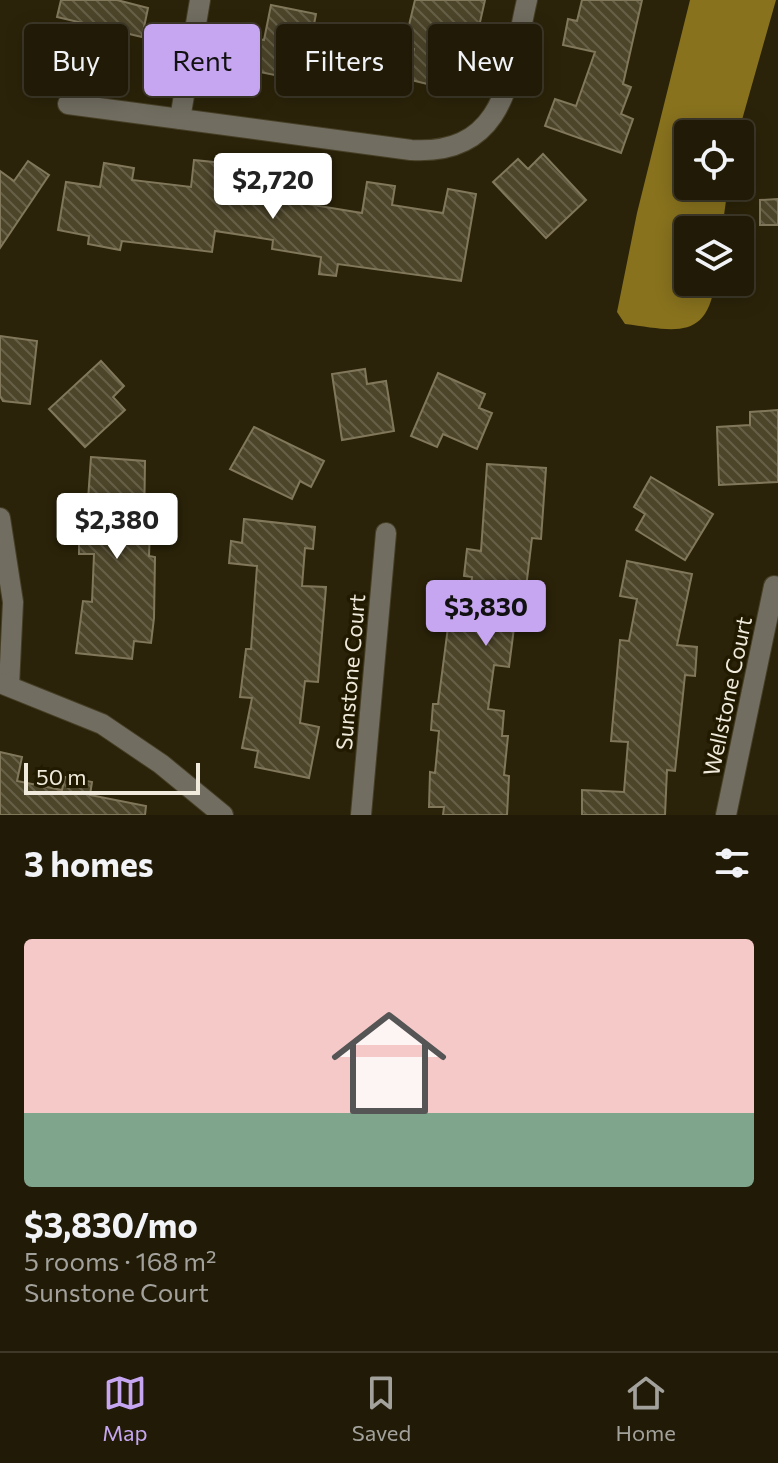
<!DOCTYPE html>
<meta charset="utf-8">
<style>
:root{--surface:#201a07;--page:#282311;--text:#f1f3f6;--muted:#a2a19b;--line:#3d3828;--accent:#c6a6f0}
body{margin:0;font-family:Commissioner,sans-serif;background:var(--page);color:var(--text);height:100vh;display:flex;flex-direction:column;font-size:30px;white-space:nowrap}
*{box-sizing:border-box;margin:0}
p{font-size:26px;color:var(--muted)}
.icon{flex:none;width:44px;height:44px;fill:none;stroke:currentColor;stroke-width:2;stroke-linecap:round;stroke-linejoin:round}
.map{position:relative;height:815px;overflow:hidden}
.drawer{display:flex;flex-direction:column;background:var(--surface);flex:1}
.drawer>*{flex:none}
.banner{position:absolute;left:24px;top:24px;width:730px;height:72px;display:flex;gap:16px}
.controls{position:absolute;left:674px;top:120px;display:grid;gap:16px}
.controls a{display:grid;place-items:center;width:80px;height:80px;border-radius:8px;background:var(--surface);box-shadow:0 4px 20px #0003,0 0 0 2px var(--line);font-size:40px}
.scale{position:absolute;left:24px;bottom:20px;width:176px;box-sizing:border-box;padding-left:8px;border:4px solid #efeadb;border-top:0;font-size:22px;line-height:28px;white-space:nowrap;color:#efeadb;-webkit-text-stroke:6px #211a01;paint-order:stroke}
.price{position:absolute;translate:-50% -68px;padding:0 18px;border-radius:8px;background:#fff;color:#222;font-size:26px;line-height:52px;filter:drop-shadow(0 2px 4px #0008)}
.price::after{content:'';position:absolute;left:50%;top:48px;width:24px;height:18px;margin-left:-12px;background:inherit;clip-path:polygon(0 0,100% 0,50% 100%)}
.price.active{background:var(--accent);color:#111}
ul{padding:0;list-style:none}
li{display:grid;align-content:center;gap:16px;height:424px;padding:0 24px}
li+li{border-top:2px solid var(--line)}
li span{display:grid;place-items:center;height:248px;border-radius:8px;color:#555}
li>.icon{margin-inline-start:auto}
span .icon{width:144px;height:144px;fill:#fffc;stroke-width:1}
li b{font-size:34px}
h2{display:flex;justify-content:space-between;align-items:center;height:96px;padding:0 24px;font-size:34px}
.chip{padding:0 28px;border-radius:8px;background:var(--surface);box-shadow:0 4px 20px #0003,0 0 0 2px var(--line);font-size:28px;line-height:72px}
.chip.active{background:var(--accent);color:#111}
.tab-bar{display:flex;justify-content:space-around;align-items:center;height:112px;border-top:2px solid var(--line);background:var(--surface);font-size:22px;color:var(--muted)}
.tab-bar a{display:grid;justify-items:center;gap:4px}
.tab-bar .active{color:var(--accent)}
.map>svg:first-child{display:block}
.water{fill:#88721e}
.building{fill:url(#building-back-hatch);stroke:#81785c;stroke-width:2}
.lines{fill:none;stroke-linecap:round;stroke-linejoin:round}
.minor-casing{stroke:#463f26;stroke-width:22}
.minor{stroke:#716d61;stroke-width:20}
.labels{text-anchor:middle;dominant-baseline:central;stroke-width:7;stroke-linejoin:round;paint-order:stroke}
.street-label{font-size:22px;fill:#efeadb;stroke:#211a01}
</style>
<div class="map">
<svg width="778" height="815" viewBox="0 0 778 815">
<defs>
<pattern id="building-back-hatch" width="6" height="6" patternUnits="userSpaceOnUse" patternTransform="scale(2)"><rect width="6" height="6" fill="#4d452a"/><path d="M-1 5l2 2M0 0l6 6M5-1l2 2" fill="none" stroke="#676048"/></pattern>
</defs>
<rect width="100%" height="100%" fill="#2b2309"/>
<!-- water -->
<path class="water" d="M690,0h86l-38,134h-50v52h40l-6,44h-34v52h27c-8,60 -42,48 -90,42l-8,-12 20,-99z"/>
<!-- building -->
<g class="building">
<path d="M61,0h56l31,8 -6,29 -85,-20z"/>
<path d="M415,0h70l-21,93 -57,-14 7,-30 -10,-3z"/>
<path d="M582,0h60l-19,84 8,3 -10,27 12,5 -12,34 -76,-27 10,-27 21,7 19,-54 -32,-7 5,-26 9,2z"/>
<path d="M271,5l45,9 -6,31 11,2 -7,36 -79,-16 6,-31 23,4z"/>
<path d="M543,154l43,46 -40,38 -53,-56 25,-23 10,10z"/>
<path d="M194,160l29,3 -4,28 40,6 1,-11 20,3 4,-24 28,4 -5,35 55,9 5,-31 28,4 -3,19 51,8 5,-24 28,5 -15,87 -123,-17 -2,12 -17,-2 2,-17 -49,-8 1,-9 -58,-9 -3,21 -90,-11 -2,9 -32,-6 1,-8 -31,-6 8,-48 34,5 4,-24 30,5 -2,12 59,7z"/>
<path d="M28,161l21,14 -49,73v-77l14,10z"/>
<path d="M778,199v26h-18v-25z"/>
<path d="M0,336l37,5 -7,63 -27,-3 -3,-5z"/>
<path d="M101,361l23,25 -11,11 12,13 -40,37 -36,-38z"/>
<path d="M365,369l2,15 19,-3 8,50 -52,9 -10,-66z"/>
<path d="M438,373l47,21 -6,14 13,5 -15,36 -34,-15 -6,13 -26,-11z"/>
<path d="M778,410v72l-59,3 -2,-58 33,-2v-13z"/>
<path d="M254,427l70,34 -13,26 -11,-6 -8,18 -62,-30z"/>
<path d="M91,457l54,4 -1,69h6l-1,26 6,1 -1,61 -3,25 -17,-2 -2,18 -56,-6 7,-52 9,1 2,-48h-15v-26h7z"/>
<path d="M487,464l59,4 -5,71 -9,-1 -10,83 -7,-1 -6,47 -15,-2 -6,44 16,2 -2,25h6l-4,39 5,1 -2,39h-64l1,-8h-15l1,-35 5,1 4,-42 -8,-1 2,-26h5l10,-77 18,2 6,-52 -8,-1 3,-27 14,2z"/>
<path d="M651,477l62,37 -28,46 -49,-30 9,-16 -11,-7z"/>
<path d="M244,519l71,8 -2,22 -8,-1 -3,38 24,1 -8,95 -13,-1 -5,42 19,4 -10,51 -54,-11 3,-16 -16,-3 10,-50 -12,-1 6,-48h5l6,-83 -28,-3 2,-22 11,2z"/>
<path d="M627,561l65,13 -15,71 20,2 -2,29 -10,-1 -10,96 -8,-1 -2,45h-83v-25l42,2 4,-50 -17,-1 9,-101 9,1 8,-42 -17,-3z"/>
<path d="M0,752l22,5 -5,24 45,9 3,-13 27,5 -2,13 56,11 -1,9h-145z"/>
</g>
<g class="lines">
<!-- minor casing -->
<g class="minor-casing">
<g id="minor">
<path d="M68,104l343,46c97,6 99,-77 116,-150"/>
<path d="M180,119l20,-119"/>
<path d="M0,518l13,84 -4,84"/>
<path d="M0,683l102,41 59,40 62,51"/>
<path d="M361,815l25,-282"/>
<path d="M726,815l48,-229"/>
</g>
</g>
<!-- minor -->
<use href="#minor" class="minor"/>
</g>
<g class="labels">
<!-- street labels -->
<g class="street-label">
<text transform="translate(350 672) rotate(-85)">Sunstone Court</text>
<text transform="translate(727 696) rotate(-78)">Wellstone Court</text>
</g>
</g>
</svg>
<div class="controls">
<a><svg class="icon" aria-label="locate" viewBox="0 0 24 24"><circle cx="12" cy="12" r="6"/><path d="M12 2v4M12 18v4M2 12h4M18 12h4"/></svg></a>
<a><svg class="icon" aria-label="layers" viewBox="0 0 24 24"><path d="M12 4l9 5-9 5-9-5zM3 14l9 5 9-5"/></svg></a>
</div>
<div class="scale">50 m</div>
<b class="price" style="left:273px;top:221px">$2,720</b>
<b class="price" style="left:117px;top:561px">$2,380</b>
<b class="price active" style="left:486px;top:648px">$3,830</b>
<div class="banner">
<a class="chip">Buy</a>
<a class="chip active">Rent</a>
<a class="chip">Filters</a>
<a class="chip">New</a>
</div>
</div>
<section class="drawer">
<h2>3 homes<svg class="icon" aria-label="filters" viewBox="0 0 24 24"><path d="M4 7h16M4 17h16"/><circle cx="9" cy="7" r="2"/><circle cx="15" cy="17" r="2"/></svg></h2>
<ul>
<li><span style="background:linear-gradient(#f6c9c9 70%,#7fa58c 0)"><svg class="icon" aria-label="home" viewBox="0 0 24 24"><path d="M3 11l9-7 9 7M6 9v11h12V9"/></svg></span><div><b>$3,830/mo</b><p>5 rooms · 168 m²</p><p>Sunstone Court</p></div></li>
</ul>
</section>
<nav class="tab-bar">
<a class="active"><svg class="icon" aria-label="map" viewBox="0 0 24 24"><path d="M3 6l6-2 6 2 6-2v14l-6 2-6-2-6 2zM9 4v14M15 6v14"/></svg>Map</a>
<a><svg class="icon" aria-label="saved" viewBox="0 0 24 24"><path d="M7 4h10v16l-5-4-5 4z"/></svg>Saved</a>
<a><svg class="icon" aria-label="home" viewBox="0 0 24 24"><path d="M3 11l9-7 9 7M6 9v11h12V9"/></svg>Home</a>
</nav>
